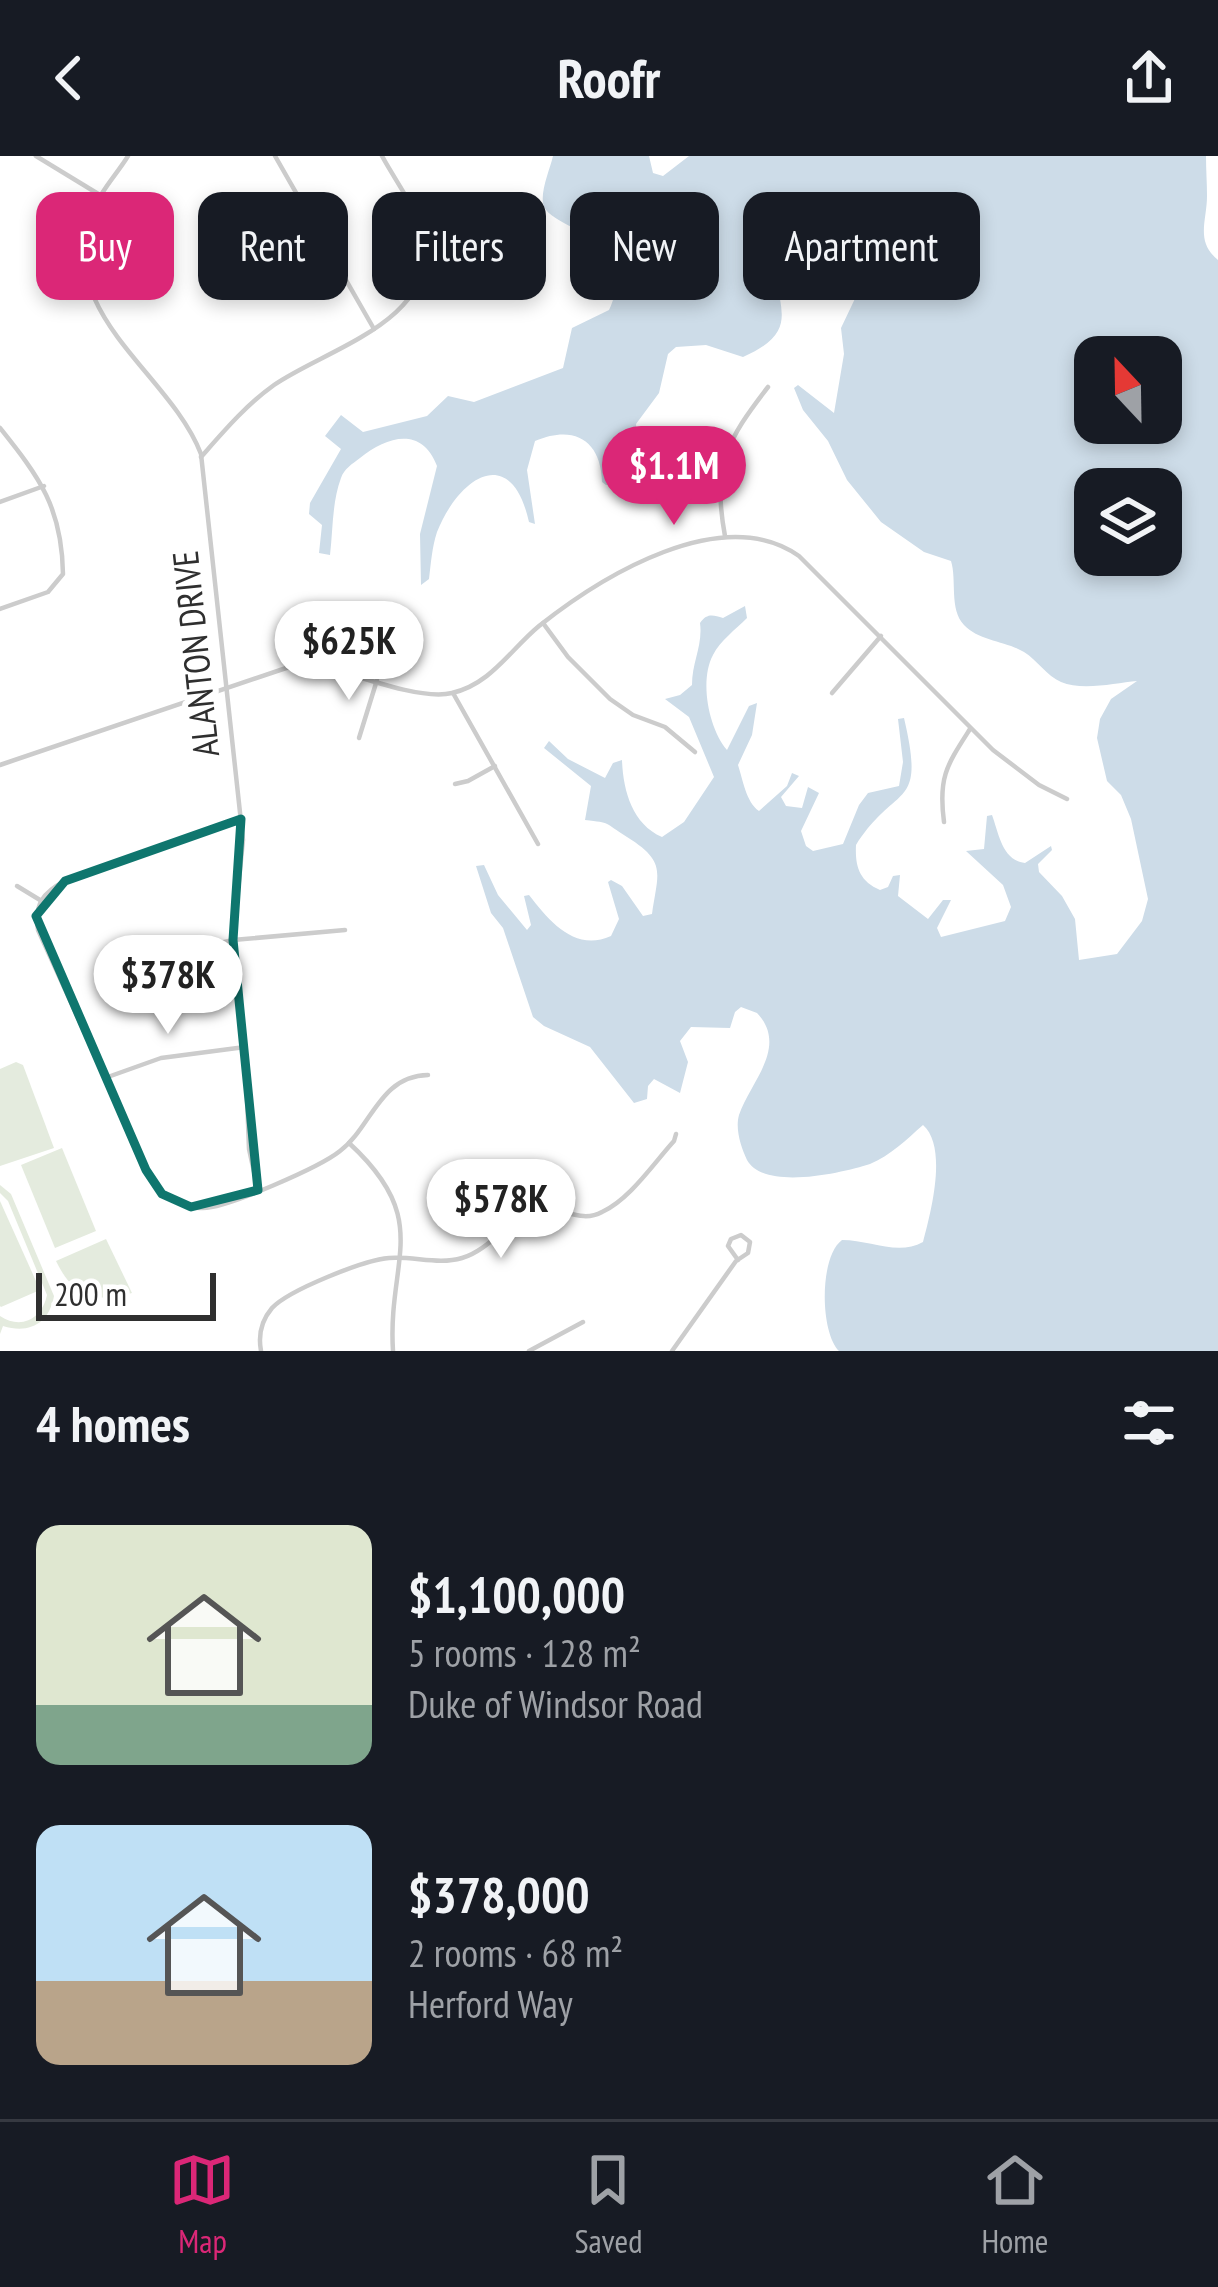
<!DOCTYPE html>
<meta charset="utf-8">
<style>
:root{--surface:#171b24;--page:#242831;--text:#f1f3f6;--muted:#9ea1a6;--line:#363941;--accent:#db2777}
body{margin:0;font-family:"PT Sans Narrow",sans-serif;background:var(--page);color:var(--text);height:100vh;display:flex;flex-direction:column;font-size:45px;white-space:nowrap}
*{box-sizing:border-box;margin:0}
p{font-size:39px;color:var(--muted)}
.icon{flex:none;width:66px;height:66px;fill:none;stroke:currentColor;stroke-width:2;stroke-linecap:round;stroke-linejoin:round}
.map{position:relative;height:1195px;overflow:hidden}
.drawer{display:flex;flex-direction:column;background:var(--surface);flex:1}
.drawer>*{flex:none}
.guide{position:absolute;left:36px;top:36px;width:1146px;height:108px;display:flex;gap:24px}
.needle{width:78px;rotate:338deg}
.fabs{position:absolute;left:1074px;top:180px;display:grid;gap:24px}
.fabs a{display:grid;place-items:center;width:108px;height:108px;border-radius:24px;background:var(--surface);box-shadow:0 6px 18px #0003;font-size:60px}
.scale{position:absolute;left:36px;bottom:30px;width:180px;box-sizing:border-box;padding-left:12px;border:6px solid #2f2f2f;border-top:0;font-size:33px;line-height:42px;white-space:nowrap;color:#2f2f2f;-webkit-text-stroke:9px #fff;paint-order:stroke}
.price{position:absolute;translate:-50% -102px;padding:0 27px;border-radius:42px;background:#fff;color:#222;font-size:39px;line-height:78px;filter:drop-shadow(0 3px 6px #0008)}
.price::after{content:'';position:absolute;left:50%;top:72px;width:36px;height:27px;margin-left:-18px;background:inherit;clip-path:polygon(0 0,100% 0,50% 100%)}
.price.active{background:var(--accent);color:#fff}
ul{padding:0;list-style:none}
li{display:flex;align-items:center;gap:36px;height:300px;padding:0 36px}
li span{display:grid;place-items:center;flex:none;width:336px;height:240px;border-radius:24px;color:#555}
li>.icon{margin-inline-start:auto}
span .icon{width:144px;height:144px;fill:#fffc;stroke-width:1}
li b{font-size:51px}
h2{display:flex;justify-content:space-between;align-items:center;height:144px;padding:0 36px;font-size:51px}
.chip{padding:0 42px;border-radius:24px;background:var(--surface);box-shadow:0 6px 18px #0003;font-size:42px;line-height:108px}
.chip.active{background:var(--accent);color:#fff}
header{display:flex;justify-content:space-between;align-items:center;height:156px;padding:0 36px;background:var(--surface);font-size:54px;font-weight:700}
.tab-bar{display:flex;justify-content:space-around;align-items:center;height:168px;border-top:3px solid var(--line);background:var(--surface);font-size:33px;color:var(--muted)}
.tab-bar a{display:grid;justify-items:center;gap:6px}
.tab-bar .active{color:var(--accent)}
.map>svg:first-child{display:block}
.green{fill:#e4ebde}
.water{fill:#cddce8;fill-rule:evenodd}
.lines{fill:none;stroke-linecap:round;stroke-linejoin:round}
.minor{stroke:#ccc;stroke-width:4.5}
.marked{fill:none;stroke:#0f766e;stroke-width:9;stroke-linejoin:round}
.labels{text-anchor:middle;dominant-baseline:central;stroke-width:12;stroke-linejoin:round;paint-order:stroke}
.street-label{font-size:36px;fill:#2f2f2f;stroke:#fff}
</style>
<header><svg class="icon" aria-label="back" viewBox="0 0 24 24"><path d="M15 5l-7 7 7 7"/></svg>Roofr<svg class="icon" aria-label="share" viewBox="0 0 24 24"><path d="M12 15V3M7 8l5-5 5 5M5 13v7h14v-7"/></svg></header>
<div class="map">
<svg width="1218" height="1195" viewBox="0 0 1218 1195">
<rect width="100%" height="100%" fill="#fff"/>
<!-- green -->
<g class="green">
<path d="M16,906l7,3 31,83 -54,18v-97z"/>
<path d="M62,992l34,83 -41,17 -34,-83z"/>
<path d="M0,1029l11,9 43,102c-5,28 -25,38 -51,30l-3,8v-18c21,14 42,3 47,-21l-39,-94 -8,-8z"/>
<path d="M0,1045l40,89 -39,17 -1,-1z"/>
<path d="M106,1083l26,54c-38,11 -59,3 -76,-32z"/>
</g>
<!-- water -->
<path class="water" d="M553,0h96l4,17 10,3 26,-20h517c0,14 1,27 1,40 0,25 -12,45 11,64v1091h-379c-19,-19 -20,-94 3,-111 28,0 56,16 81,2 8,-30 25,-95 0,-117 -16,14 -33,31 -53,39 -28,9 -106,27 -123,-4 -6,-13 -12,-31 -8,-45 11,-33 50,-68 18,-102l-16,-6 -6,5 -5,16 -39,-1 -11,14 8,21 -8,31 -26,-14 -6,7 -1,13 -13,4 -44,-56 -46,-21 -11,-9 -30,-89 -12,-15 -15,-47 8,-1 14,30 29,35 4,-5 -7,-29 5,-1c21,27 46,57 82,41l8,-17 -11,-37 3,-2 11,6 21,30 9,-2c6,-42 15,-52 -25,-77 -24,-15 -15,-14 -42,-17l6,-34 -47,-38 5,-7 19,18 37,19 8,-15 9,-3c1,30 10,64 40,77l22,-15 30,-45 -25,-60 -24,-18 15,-4 12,-10c0,-23 11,-40 8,-62 7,-10 13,-8 23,-5l22,-12 2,12c-11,11 -27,23 -34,37 -14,26 -4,74 14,95l22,-44 8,-3 -5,32 -14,30c5,15 8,37 21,46l28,-25 5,-13 7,3 -18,21 5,9 16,2 6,-21 11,6 -18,38 5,15 7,5 30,-7 16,-39 9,-12 31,-7 4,-24 -5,-43 6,-1c22,94 -7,63 -48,127 -1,21 3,36 24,45l8,-3 5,-11 7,-1 -2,21 30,23 15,-19h8l-14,28 4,9 64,-16 6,-14 -8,-22 -37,-34 18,-2 3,-33 5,-1c7,19 10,45 33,48l26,-17 1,4 -14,14 1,8 23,24 13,23 4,41 38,-6 25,-33 6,-22 -17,-80 -10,-24 -14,-14 -10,-43 3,-19 11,-20 26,-18c-21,2 -55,10 -76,1 -14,-6 -24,-22 -37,-30 -18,-11 -45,-11 -60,-27 -15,-16 -7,-45 -13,-64l-27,-9 -43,-30 -34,-42 -19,-39 -25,-31 -9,-22 4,-3 36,28 10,-59 -3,-26 30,-63 -13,-5 -71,-1c-28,35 28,67 -44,98l-37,-12 -30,2 -8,7 -9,39 -23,31 1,11 9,16 -9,30 -31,4 -4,-3c-1,-41 -27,-58 -67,-41l-8,29 8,54 -6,-2c-18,-80 -70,-45 -92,10 -5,15 -6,31 -8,47l-8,6 -1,-51 17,-68c-15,-40 -50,-30 -77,-8 -8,6 -16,11 -19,20 -9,24 -8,52 -11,77l-11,-2 3,-28 -13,-11 1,-11 31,-54 -16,-13 16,-21 22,17 64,-16 21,-20 26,6 89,-34 9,-40 37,-18c35,-76 -63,-80 -66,-107 -2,-14 7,-34 10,-47zM1095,201h66v66h-66zM1095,333h66v66h-66z"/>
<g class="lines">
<!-- minor -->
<g class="minor">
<path d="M36,0l64,39"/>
<path d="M128,0c-11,18 -27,34 -35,54 -41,104 76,161 108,244l42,386 -10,100 12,107 4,102 9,41"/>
<path d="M275,0l99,173"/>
<path d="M209,84l67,-41 21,-5"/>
<path d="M0,272c40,50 62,80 63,146l-15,18 -48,17"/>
<path d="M201,301c23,-26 45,-52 73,-72 52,-36 164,-64 150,-146 -6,-29 -28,-57 -42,-83"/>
<path d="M0,346l44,-16"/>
<path d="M725,380c-13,-70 2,-96 43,-149"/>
<path d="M543,467l25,34 42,42 23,16 32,12 30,25"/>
<path d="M453,537l85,151"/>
<path d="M832,537l49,-57"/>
<path d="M359,582l18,-58"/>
<path d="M0,609l298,-101h19c34,9 102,37 135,29 39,-9 58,-43 87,-67 63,-50 183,-124 260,-70l194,194 46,35 28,14"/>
<path d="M455,628l13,-3 27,-15"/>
<path d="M241,663l-176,62c-22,11 -31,24 -27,49l116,255c12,13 30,24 49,23 24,0 117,-41 137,-57 32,-24 39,-75 88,-76"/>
<path d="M944,666c-6,-45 3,-57 26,-93"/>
<path d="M17,730l23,14"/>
<path d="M173,798l60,-14 112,-10"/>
<path d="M105,922l56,-20 84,-11"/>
<path d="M349,987c85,78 38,116 44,208"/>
<path d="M261,1195c-3,-16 0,-30 11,-43 17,-18 92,-48 117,-50 25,-2 49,7 73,0 29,-8 52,-45 77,-49 23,-3 41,15 63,3 28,-13 51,-48 72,-71l2,-7"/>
<path d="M529,1195l54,-29"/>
<path d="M672,1195l64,-90 12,-8 2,-11 -9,-7 -10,4 -3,7 10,14"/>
</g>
</g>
<!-- marked area -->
<path class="marked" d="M241,663l-8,121 25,250 -67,17 -29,-13 -16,-24 -110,-254 29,-35z"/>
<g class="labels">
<!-- street labels -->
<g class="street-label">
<text transform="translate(195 498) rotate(-96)">ALANTON DRIVE</text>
</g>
</g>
</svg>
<div class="fabs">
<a><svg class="needle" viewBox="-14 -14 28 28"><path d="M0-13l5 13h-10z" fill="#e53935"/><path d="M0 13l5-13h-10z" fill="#9ea1a6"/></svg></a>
<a><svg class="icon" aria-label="layers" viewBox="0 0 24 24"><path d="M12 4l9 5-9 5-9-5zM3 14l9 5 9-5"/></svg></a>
</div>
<div class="scale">200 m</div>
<b class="price active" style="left:674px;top:372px">$1.1M</b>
<b class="price" style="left:349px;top:547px">$625K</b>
<b class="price" style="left:168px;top:881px">$378K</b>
<b class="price" style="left:501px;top:1105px">$578K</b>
<div class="guide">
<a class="chip active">Buy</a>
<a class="chip">Rent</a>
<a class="chip">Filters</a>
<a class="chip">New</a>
<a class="chip">Apartment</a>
</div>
</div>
<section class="drawer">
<h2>4 homes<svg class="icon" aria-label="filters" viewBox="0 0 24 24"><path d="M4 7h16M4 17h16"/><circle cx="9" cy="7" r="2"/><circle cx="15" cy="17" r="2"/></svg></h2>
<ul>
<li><span style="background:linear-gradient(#dfe7d0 75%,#7fa58c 0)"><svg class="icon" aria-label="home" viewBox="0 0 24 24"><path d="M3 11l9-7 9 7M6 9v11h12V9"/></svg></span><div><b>$1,100,000</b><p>5 rooms · 128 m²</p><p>Duke of Windsor Road</p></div></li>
<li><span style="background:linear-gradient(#bfe0f5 65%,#b9a48a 0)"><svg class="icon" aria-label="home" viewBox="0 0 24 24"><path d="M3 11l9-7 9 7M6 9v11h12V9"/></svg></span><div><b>$378,000</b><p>2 rooms · 68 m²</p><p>Herford Way</p></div></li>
</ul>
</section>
<nav class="tab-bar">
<a class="active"><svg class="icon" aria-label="map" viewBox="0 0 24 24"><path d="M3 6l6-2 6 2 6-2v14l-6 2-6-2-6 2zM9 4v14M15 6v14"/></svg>Map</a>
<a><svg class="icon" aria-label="saved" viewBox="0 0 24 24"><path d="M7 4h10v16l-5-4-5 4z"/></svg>Saved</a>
<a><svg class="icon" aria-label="home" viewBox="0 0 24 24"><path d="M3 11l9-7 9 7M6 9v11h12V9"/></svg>Home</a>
</nav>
